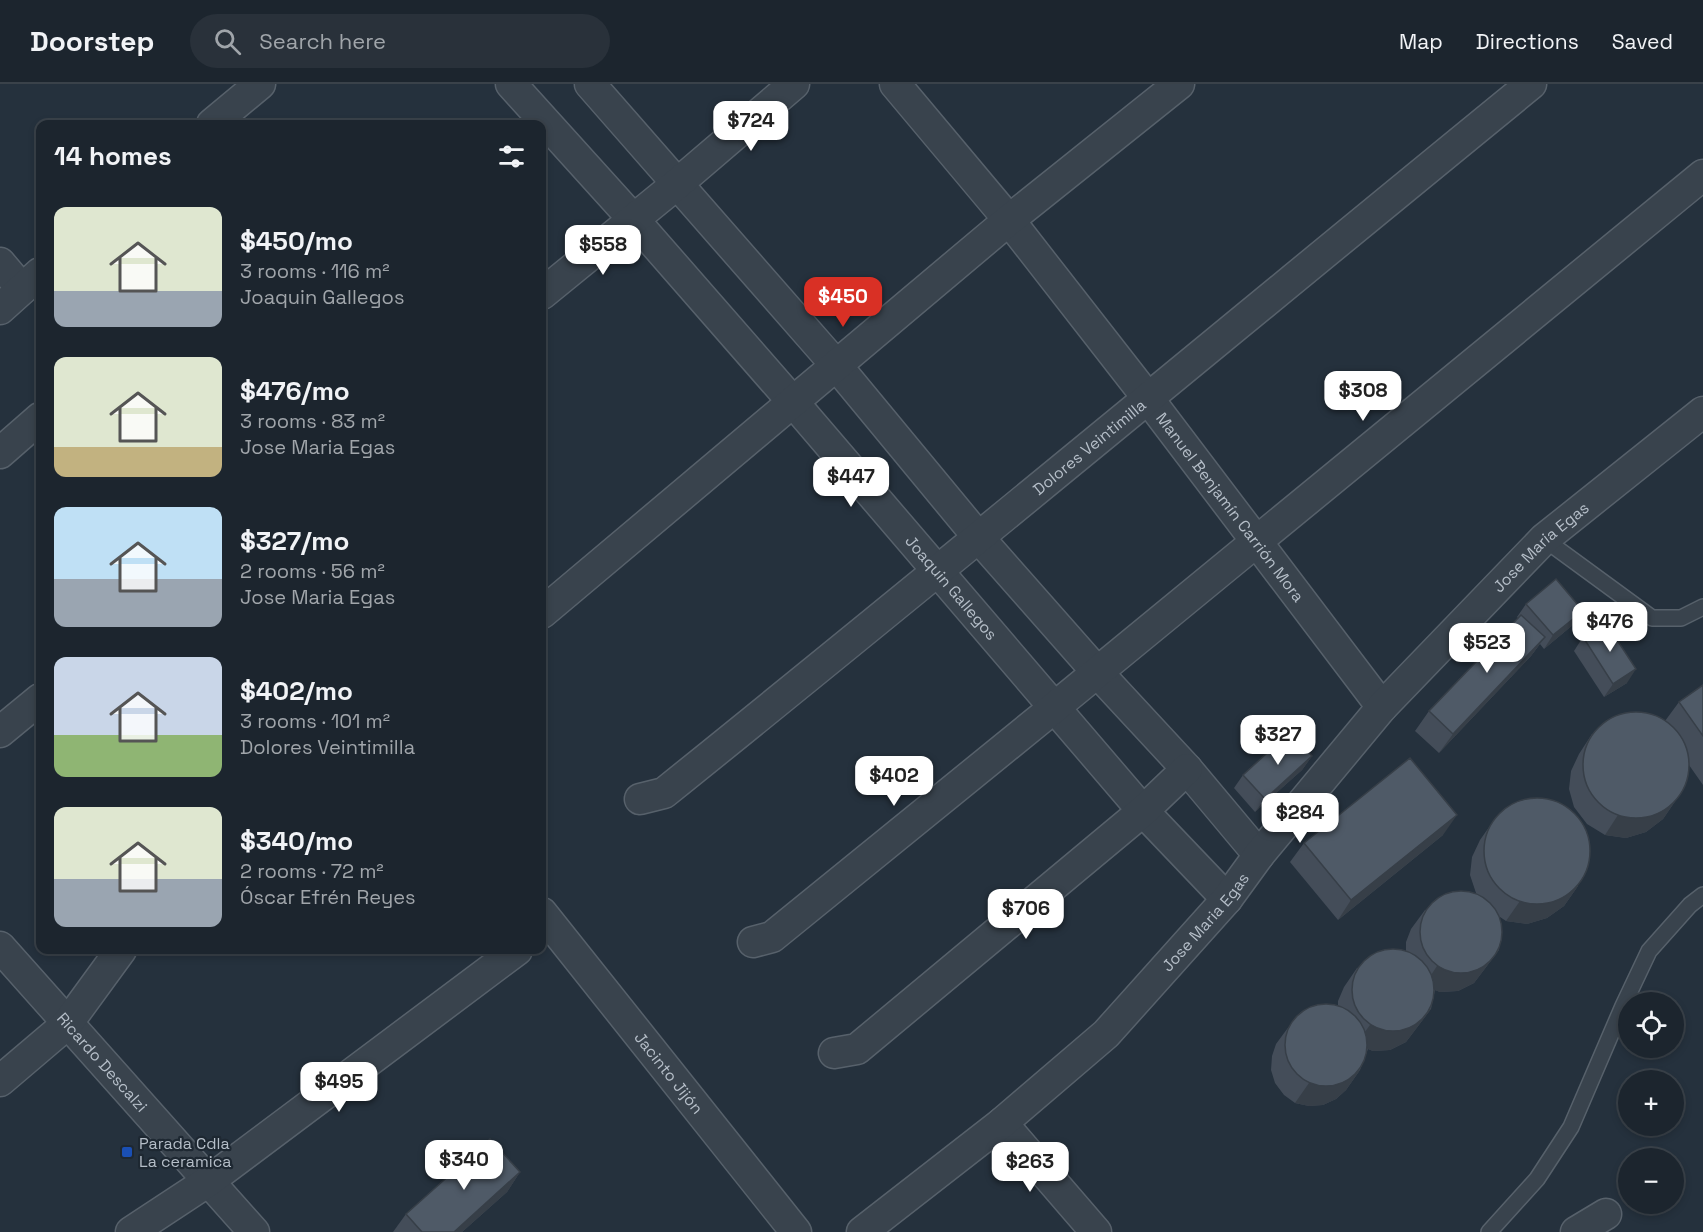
<!DOCTYPE html>
<meta charset="utf-8">
<style>
:root{--surface:#1c252e;--page:#29313a;--text:#f1f3f6;--muted:#a0a5aa;--line:#3a424a;--accent:#d93025}
body{margin:0;font-family:"Space Grotesk",sans-serif;background:var(--page);color:var(--text);height:100vh;display:flex;flex-direction:column;font-size:22px;white-space:nowrap}
*{box-sizing:border-box;margin:0}
p{font-size:20px;color:var(--muted)}
.icon{flex:none;width:33px;height:33px;fill:none;stroke:currentColor;stroke-width:2;stroke-linecap:round;stroke-linejoin:round}
.map{position:relative;flex:1;overflow:hidden}
.sheet{position:absolute;left:36px;top:36px;width:510px;height:834px;display:flex;flex-direction:column;background:var(--surface);border-radius:12px;box-shadow:0 3px 9px #0003,0 0 0 2px var(--line)}
.sheet>*{flex:none}
.controls{position:absolute;left:1618px;top:908px;display:grid;gap:12px}
.controls a{display:grid;place-items:center;width:66px;height:66px;border-radius:50%;background:var(--surface);box-shadow:0 3px 9px #0003,0 0 0 2px var(--line);font-size:30px}
.price{position:absolute;translate:-50% -51px;padding:0 14px;border-radius:12px;background:#fff;color:#222;font-size:20px;line-height:39px;filter:drop-shadow(0 2px 3px #0008)}
.price::after{content:'';position:absolute;left:50%;top:36px;width:18px;height:14px;margin-left:-9px;background:inherit;clip-path:polygon(0 0,100% 0,50% 100%)}
.price.on{background:var(--accent);color:#fff}
ul{padding:0;list-style:none}
li{display:flex;align-items:center;gap:18px;height:150px;padding:0 18px}
li span{display:grid;place-items:center;flex:none;width:168px;height:120px;border-radius:12px;color:#555}
li>.icon{margin-inline-start:auto}
span .icon{width:72px;height:72px;fill:#fffc;stroke-width:1}
li b{font-size:26px}
h2{display:flex;justify-content:space-between;align-items:center;height:72px;padding:0 18px;font-size:26px}
header{display:flex;align-items:center;gap:36px;box-sizing:border-box;height:84px;padding:0 30px;background:var(--surface);border-bottom:2px solid var(--line)}
header strong{font-size:28px}
nav{display:flex;gap:33px;margin-inline-start:auto;font-size:21px}
.search{width:420px;height:54px;background:var(--page);display:flex;align-items:center;gap:15px;box-sizing:border-box;padding:0 21px;border-radius:33px;color:var(--muted);font-size:22px}
.map>svg:first-child{display:block}
.lines{fill:none;stroke-linecap:round;stroke-linejoin:round}
.service-casing{stroke:#57616b;stroke-width:18}
.minor-casing{stroke:#57616b;stroke-width:33}
.service{stroke:#39434d;stroke-width:15}
.minor{stroke:#39434d;stroke-width:30}
.wall{fill:#444d59}
.shaded-wall{fill:#373f48}
.building{fill:#4f5a67;stroke:#373f48;stroke-width:1.5}
.transit-dot{fill:#1a4fb4;stroke:#1e2832;stroke-width:2}
.labels{text-anchor:middle;dominant-baseline:central;stroke-width:4.5;stroke-linejoin:round;paint-order:stroke}
.street-label{font-size:16px;fill:#b5bec8;stroke:#1e2832}
.poi-label{font-size:16px;fill:#b5bec8;stroke:#1e2832;text-anchor:start}
</style>
<header>
<strong>Doorstep</strong>
<div class="search"><svg class="icon" aria-label="search" viewBox="0 0 24 24"><circle cx="10" cy="10" r="6"/><path d="M15 15l6 6"/></svg>Search here</div>
<nav><a>Map</a><a>Directions</a><a>Saved</a></nav>
</header>
<div class="map">
<svg width="1703" height="1148" viewBox="0 0 1703 1148">
<rect width="100%" height="100%" fill="#25313d"/>
<g class="lines">
<!-- service casing -->
<g class="service-casing">
<g id="service">
<path d="M1544,455l108,79h29l22,-11"/>
<path d="M1489,1148l48,-53 34,-52 52,-121 26,-55 41,-46 13,-10"/>
</g>
</g>
<!-- minor casing -->
<g class="minor-casing">
<g id="minor">
<path id="s1" d="M511,0l123,136 159,182 350,409 84,88"/>
<path d="M590,0l246,281 143,173 119,135 89,96 72,86"/>
<path id="s2" d="M895,0l114,136 138,177 235,310"/>
<path d="M212,40l48,-40"/>
<path d="M0,179l22,26"/>
<path d="M542,210l135,-110 117,-100"/>
<path d="M0,225l40,-36"/>
<path d="M0,369l40,-35"/>
<path d="M542,529l467,-393 170,-136"/>
<path d="M0,648l40,-33"/>
<path id="s3" d="M640,715l24,-6c291,-234 578,-473 867,-709"/>
<path id="s4" d="M542,829l254,319"/>
<path d="M753,858l19,-5c312,-252 621,-508 931,-762"/>
<path id="s5" d="M0,863l254,285"/>
<path d="M834,969l23,-4 286,-238 44,-42"/>
<path d="M0,997l67,-57 54,-74"/>
<path d="M1002,1039l94,109"/>
<path d="M131,1148l79,-52 307,-230"/>
<path id="s6" d="M862,1148l140,-109 104,-89 121,-135 32,-44 123,-148 162,-168 159,-127"/>
<path d="M1576,1148l30,-18"/>
</g>
</g>
<!-- service -->
<use href="#service" class="service"/>
<!-- minor -->
<use href="#minor" class="minor"/>
</g>
<!-- wall -->
<g class="wall">
<path d="M1526,520l57,7 -9,13 -30,25 -4,-5 -9,12 -92,97 -24,-22 14,-20 89,-93 -1,-1z"/>
<path d="M1583,553l44,46 -23,14 -30,-46z"/>
<path d="M1703,601v100l-14,-20 -13,35 -13,19 -17,13 -20,6 -21,-3 -18,-11 -13,-17 -5,-18 2,-18 8,-17 13,-20 73,-13 14,-19z"/>
<path d="M1312,672l-10,14 -47,42 -21,-24 9,-13z"/>
<path d="M1494,736l84,66 -14,20 -17,12 -20,6 -21,-3 -6,-4 -1,33 -25,33 -16,8 -18,1 -5,-2 -4,19 -25,33 -16,8 -17,1 -5,-2 -8,21 -14,20 -10,9 -13,6 -14,1 -14,-3 -11,-8 -9,-12 -4,-13 1,-14 4,-12 14,-19 48,-20v-4l6,-14 13,-19 49,-16v-10l5,-13 14,-19 51,-17 -6,-18 2,-18 8,-17z"/>
<path d="M1443,751l-105,85 -48,-58 14,-19z"/>
<path d="M520,1088l-13,20 -45,40h-69l13,-18z"/>
</g>
<!-- shaded-wall -->
<g class="shaded-wall">
<path d="M1583,527l-9,13 -30,25 9,-14z"/>
<path d="M1545,553l-14,19 -92,97 14,-19z"/>
<path d="M1636,585l-9,14 -23,14 9,-13z"/>
<path d="M1312,672l-10,14 -47,42 10,-13z"/>
<path d="M1676,716l-13,19 -17,13 -20,6 -21,-3 13,-20z"/>
<path d="M1457,731l-14,20 -105,85 13,-20z"/>
<path d="M1578,802l-14,20 -17,12 -20,6 -21,-3 14,-20z"/>
<path d="M1499,866l-25,33 -16,8 -18,1 -16,-6 13,-20z"/>
<path d="M1431,925l-25,33 -16,8 -17,1 -17,-7 14,-19z"/>
<path d="M1360,986l-14,20 -10,9 -13,6 -14,1 -14,-3 14,-20z"/>
<path d="M520,1088l-13,20 -45,40h-8z"/>
</g>
<!-- building -->
<g class="building">
<path d="M1556,495l27,32 -30,24 -27,-31z"/>
<path d="M1521,531l24,22 -92,97 -24,-23z"/>
<path d="M1606,539l30,46 -23,15 -30,-47z"/>
<path d="M1703,601v51l-24,-34z"/>
<circle cx="1636" cy="681" r="53"/>
<path d="M1290,648l22,24 -47,43 -22,-24z"/>
<path d="M1410,674l47,57 -106,85 -47,-57z"/>
<circle cx="1537" cy="767" r="53"/>
<circle cx="1461" cy="848" r="41"/>
<circle cx="1393" cy="906" r="41"/>
<circle cx="1326" cy="961" r="41"/>
<path d="M490,1055l30,33 -66,60h-32l-16,-18z"/>
</g>
<!-- markers -->
<rect class="transit-dot" x="121" y="1062" width="12" height="12" rx="3"/>
<g class="labels">
<!-- street labels -->
<g class="street-label">
<text stroke="none"><textPath href="#s3" startOffset="573">Dolores Veintimilla</textPath></text>
<text stroke="none"><textPath href="#s2" startOffset="540">Manuel Benjamín Carrión Mora</textPath></text>
<text stroke="none"><textPath href="#s6" startOffset="968">Jose Maria Egas</textPath></text>
<text stroke="none"><textPath href="#s1" startOffset="669">Joaquin Gallegos</textPath></text>
<text stroke="none"><textPath href="#s6" startOffset="464">Jose Maria Egas</textPath></text>
<text stroke="none"><textPath href="#s5" startOffset="154">Ricardo Descalzi</textPath></text>
<text stroke="none"><textPath href="#s4" startOffset="204">Jacinto Jijón</textPath></text>
</g>
<!-- poi labels -->
<g class="poi-label">
<text x="139" y="1059">Parada Cdla<tspan x="139" dy="18">La ceramica</tspan></text>
</g>
</g>
</svg>
<div class="controls">
<a><svg class="icon" aria-label="locate" viewBox="0 0 24 24"><circle cx="12" cy="12" r="6"/><path d="M12 2v4M12 18v4M2 12h4M18 12h4"/></svg></a>
<a>+</a>
<a>−</a>
</div>
<b class="price" style="left:751px;top:68px">$724</b>
<b class="price" style="left:603px;top:192px">$558</b>
<b class="price on" style="left:843px;top:244px">$450</b>
<b class="price" style="left:1363px;top:338px">$308</b>
<b class="price" style="left:851px;top:424px">$447</b>
<b class="price" style="left:1610px;top:569px">$476</b>
<b class="price" style="left:1487px;top:590px">$523</b>
<b class="price" style="left:1278px;top:682px">$327</b>
<b class="price" style="left:894px;top:723px">$402</b>
<b class="price" style="left:1300px;top:760px">$284</b>
<b class="price" style="left:1026px;top:856px">$706</b>
<b class="price" style="left:339px;top:1029px">$495</b>
<b class="price" style="left:464px;top:1107px">$340</b>
<b class="price" style="left:1030px;top:1109px">$263</b>
<section class="sheet">
<h2>14 homes<svg class="icon" aria-label="filters" viewBox="0 0 24 24"><path d="M4 7h16M4 17h16"/><circle cx="9" cy="7" r="2"/><circle cx="15" cy="17" r="2"/></svg></h2>
<ul>
<li><span style="background:linear-gradient(#dfe7d0 70%,#9aa5b1 0)"><svg class="icon" aria-label="home" viewBox="0 0 24 24"><path d="M3 11l9-7 9 7M6 9v11h12V9"/></svg></span><div><b>$450/mo</b><p>3 rooms · 116 m²</p><p>Joaquin Gallegos</p></div></li>
<li><span style="background:linear-gradient(#dfe7d0 75%,#c2b280 0)"><svg class="icon" aria-label="home" viewBox="0 0 24 24"><path d="M3 11l9-7 9 7M6 9v11h12V9"/></svg></span><div><b>$476/mo</b><p>3 rooms · 83 m²</p><p>Jose Maria Egas</p></div></li>
<li><span style="background:linear-gradient(#bfe0f5 60%,#9aa5b1 0)"><svg class="icon" aria-label="home" viewBox="0 0 24 24"><path d="M3 11l9-7 9 7M6 9v11h12V9"/></svg></span><div><b>$327/mo</b><p>2 rooms · 56 m²</p><p>Jose Maria Egas</p></div></li>
<li><span style="background:linear-gradient(#c9d6e8 65%,#8fb573 0)"><svg class="icon" aria-label="home" viewBox="0 0 24 24"><path d="M3 11l9-7 9 7M6 9v11h12V9"/></svg></span><div><b>$402/mo</b><p>3 rooms · 101 m²</p><p>Dolores Veintimilla</p></div></li>
<li><span style="background:linear-gradient(#dfe7d0 60%,#9aa5b1 0)"><svg class="icon" aria-label="home" viewBox="0 0 24 24"><path d="M3 11l9-7 9 7M6 9v11h12V9"/></svg></span><div><b>$340/mo</b><p>2 rooms · 72 m²</p><p>Óscar Efrén Reyes</p></div></li>
</ul>
</section>
</div>
